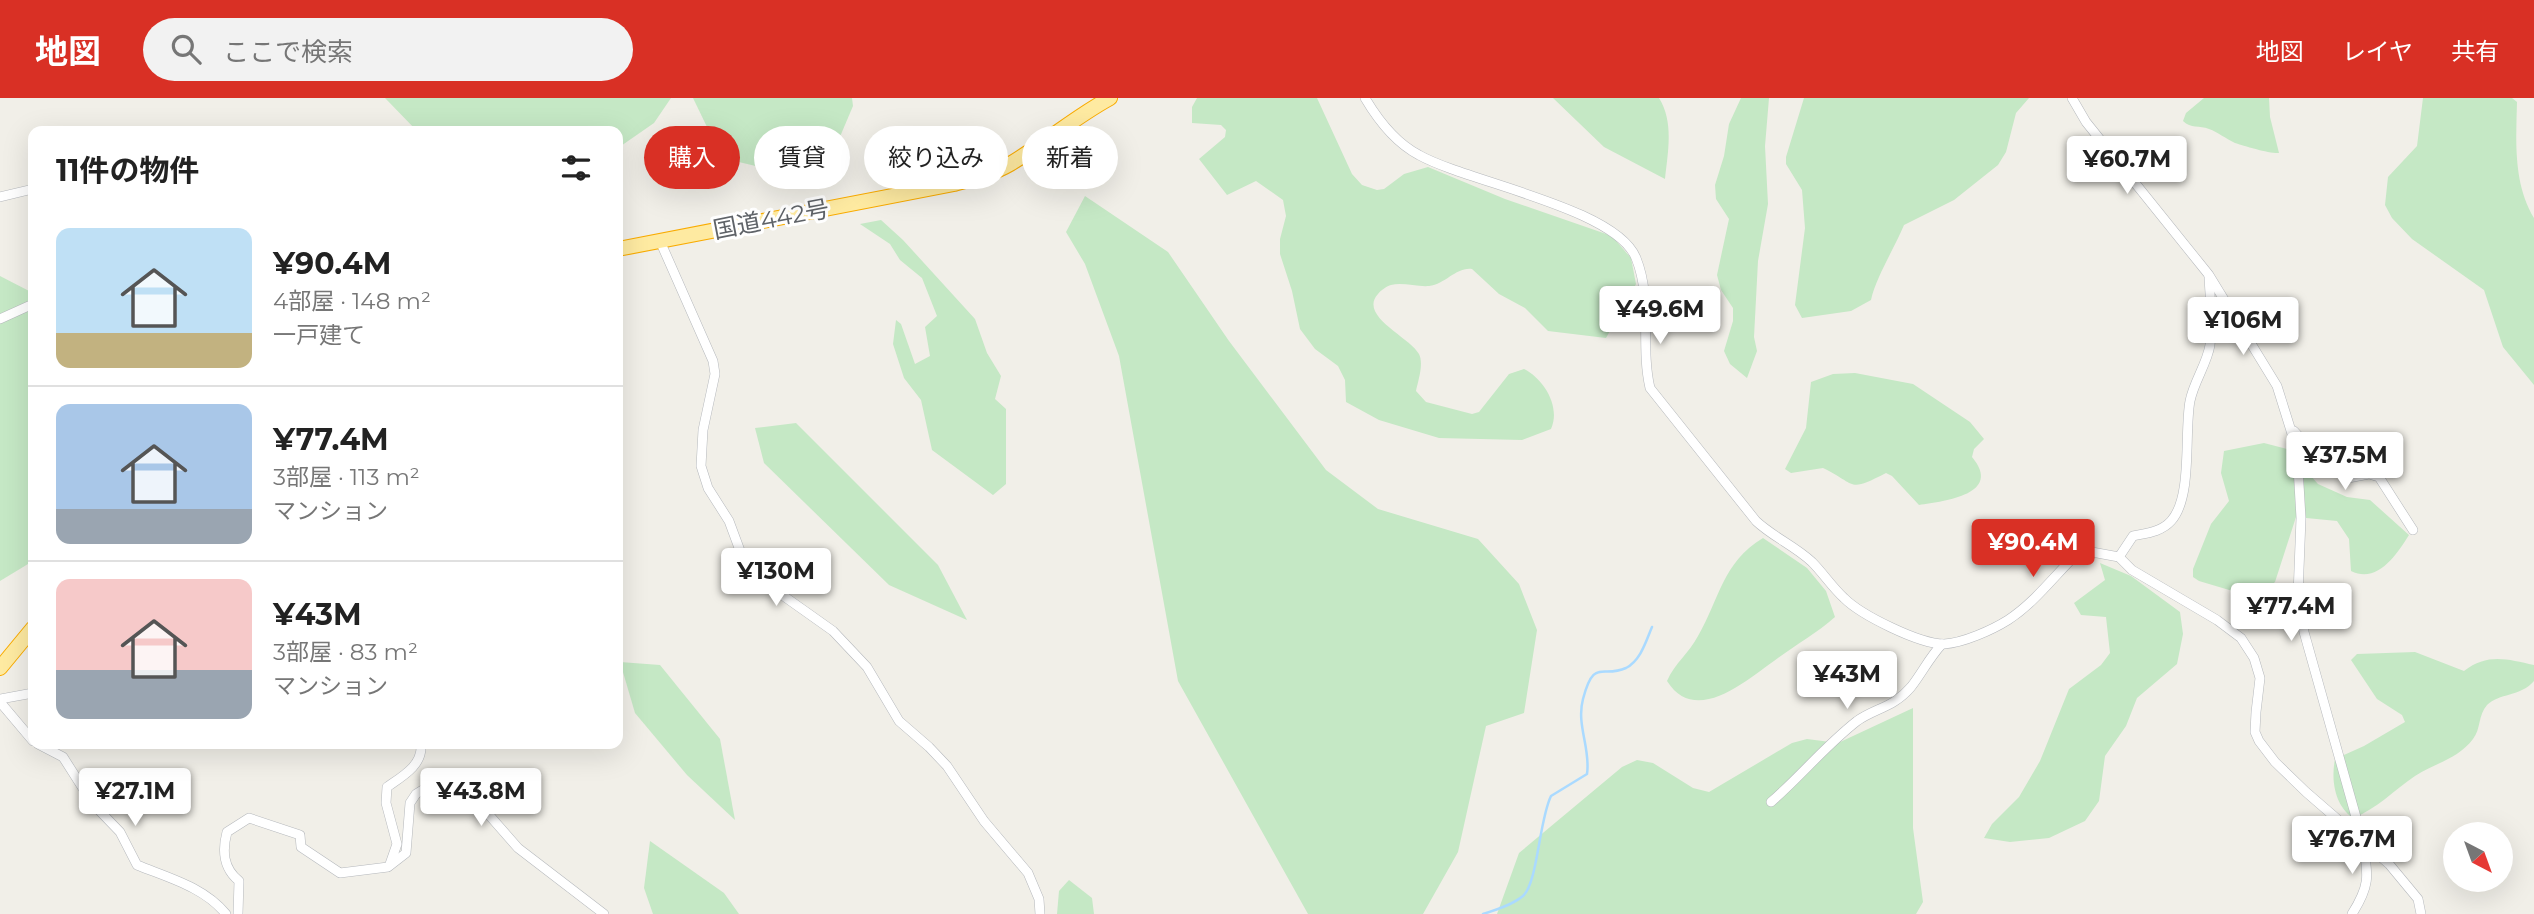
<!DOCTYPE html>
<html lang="ja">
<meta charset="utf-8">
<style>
:root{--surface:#fff;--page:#f2f2f2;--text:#222;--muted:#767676;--line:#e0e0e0;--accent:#d93025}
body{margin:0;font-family:Montserrat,"Noto Sans JP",sans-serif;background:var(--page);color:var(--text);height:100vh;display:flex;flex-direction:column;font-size:26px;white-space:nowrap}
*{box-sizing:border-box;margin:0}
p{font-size:23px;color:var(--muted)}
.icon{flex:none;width:38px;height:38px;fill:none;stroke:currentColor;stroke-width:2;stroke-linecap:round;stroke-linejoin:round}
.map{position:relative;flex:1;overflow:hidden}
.drawer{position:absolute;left:28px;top:28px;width:595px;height:623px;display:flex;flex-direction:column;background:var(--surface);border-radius:14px;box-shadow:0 7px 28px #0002}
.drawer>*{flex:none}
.hud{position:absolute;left:644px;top:28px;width:665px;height:63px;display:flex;gap:14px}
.needle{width:46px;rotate:139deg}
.controls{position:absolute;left:2443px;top:724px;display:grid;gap:14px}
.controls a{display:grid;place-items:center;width:70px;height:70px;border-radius:50%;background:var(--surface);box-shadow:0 7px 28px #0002;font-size:35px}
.price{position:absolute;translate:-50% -60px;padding:0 16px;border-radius:7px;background:#fff;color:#222;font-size:23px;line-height:46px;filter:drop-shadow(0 2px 4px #0008)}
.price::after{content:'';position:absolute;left:50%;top:42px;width:21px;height:16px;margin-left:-10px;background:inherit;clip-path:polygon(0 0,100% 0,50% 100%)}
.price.selected{background:var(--accent);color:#fff}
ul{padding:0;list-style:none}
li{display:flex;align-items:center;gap:21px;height:175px;padding:0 28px}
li+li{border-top:2px solid var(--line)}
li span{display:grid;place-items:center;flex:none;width:196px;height:140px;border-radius:14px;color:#555}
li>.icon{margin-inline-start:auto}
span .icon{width:84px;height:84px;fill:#fffc;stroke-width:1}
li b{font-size:30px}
h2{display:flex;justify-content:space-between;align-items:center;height:84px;padding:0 28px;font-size:30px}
.tag{padding:0 24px;border-radius:32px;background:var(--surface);box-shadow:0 7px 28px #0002;font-size:24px;line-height:63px}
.tag.selected{background:var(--accent);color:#fff}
header{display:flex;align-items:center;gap:42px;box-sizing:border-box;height:98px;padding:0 35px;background:var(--accent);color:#fff}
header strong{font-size:33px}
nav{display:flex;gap:38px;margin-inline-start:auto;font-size:24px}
.search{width:490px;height:63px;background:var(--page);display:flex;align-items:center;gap:18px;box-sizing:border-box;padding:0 24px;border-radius:38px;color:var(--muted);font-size:26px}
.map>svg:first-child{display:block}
.green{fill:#c5e8c5}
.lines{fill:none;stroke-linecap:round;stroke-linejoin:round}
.stream{stroke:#aadaff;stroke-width:2.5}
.minor-casing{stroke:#b5b8bc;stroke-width:10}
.trunk-casing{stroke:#f9ab00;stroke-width:16}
.minor{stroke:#fff;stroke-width:9}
.trunk{stroke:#feeaa1;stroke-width:14}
.labels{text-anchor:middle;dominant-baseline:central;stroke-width:6;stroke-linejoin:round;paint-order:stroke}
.street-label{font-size:24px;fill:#5f6368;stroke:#fff}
</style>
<header>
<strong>地図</strong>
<div class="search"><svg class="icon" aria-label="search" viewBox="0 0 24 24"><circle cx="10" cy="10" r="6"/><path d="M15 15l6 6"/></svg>ここで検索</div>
<nav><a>地図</a><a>レイヤ</a><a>共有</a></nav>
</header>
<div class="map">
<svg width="2534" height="816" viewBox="0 0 2534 816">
<rect width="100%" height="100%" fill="#f1efe8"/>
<!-- green -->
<g class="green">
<path d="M385,0h286l-17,25 -36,25v-17h-201z"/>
<path d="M693,0h159l1,8 -14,33 -67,31 -50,-12z"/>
<path d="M1197,0h120l35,76 10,11 15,5 7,-1 20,-15 24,-7 77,32 107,37 19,22 5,26 -30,54 -58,-7 -23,-23 -26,-14 -27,-25c-16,-2 -26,15 -43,17 -12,1 -27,-4 -38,-1 -4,1 -10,5 -13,9 -20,22 32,43 41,60 5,10 -1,27 -3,37l10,11 46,12 7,-2 30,-38 15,-5c20,10 37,38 27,60l-29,11 -83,-2 -60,-18 -33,-18 -1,-22 -7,-14 -23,-17 -15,-20 -8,-38 -12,-37v-15l6,-23 -3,-16 -27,-19 -29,14 -28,-36 26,-22 1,-7 -5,-5 -29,-2v-16z"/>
<path d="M1553,0h106c15,24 9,54 6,81l-61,-32z"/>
<path d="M1741,0h28l-4,48 3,58 -10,57 -4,76 3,14 -10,27 -17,-14 -6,-13 9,-30v-13l-12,-18 -4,-15 12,-56 -13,-20 -1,-14 9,-29 5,-32z"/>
<path d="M1804,0h225l-13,15 -10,39 -8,13 -44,35 -50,25c-10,24 -28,52 -33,75l-20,11 -49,7 -7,-13 10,-77 -3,-38 -16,-26v-7z"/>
<path d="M2204,0h65l1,19 9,36c-8,1 -35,-7 -44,-10 -9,-4 -17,-11 -26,-14 -10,-4 -18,0 -26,-8l3,-8z"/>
<path d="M2423,0h89l5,4c-1,39 -4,81 17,116v167l-31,-38 -19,-57 -72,-51 -20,-21 -7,-13 3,-28 29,-31z"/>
<path d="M1085,98l83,56 61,89 97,129 52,39 100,30 41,45 18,46 -13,83 -38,13 -28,126 -35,62h-115l-130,-233 -59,-325 -34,-92 -19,-32z"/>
<path d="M881,122l22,20 72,79 12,34 14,23 -6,23 11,10v75l-13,11 -61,-45 -11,-50 -17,-22 -11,-34 3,-24 5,4 14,40 15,-8 -5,-29 12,-11 -15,-38 -22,-18 -10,-16 -30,-20z"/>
<path d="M0,178l33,17v268l-33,20z"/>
<path d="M1855,275l58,11 57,38 14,17 -10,10 -2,8c31,37 -26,44 -53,48l-27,-29 -6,-3c-39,20 -28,12 -63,-5l-32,5 -6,-4 21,-41 5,-46 22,-8z"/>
<path d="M796,325l142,142 29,55 -78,-35 -125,-122 -9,-35z"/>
<path d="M2264,345l23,6 31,35 29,13 23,3 39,35c-12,19 -31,49 -58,36l-2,-32 -12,-18 -41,-4 -21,65 -19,16 -57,-17 -6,-4v-8l18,-45 18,-23 -8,-28 3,-22z"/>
<path d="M1763,440l44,30 19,23 9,26c-18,16 -38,27 -57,41 -30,21 -82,69 -111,23 8,-18 22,-28 31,-45 22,-38 24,-73 65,-98z"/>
<path d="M2100,465l31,13 49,36 3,22 -6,30 -40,34 -11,28 -21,30 -6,45 -14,20 -36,17 -39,4 -26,-4 8,-14 27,-27 21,-36 29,-72 32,-24 9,-12 -4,-36 -25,-2 -7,-12 31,-23z"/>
<path d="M2415,554l49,19c23,-18 43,-12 70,-6v16c-14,16 -35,12 -47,24 -9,10 -6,24 -14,34 -15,20 -38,24 -58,37 -21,14 -38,33 -62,42 -19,-13 -22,-39 -18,-59l29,-13 41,-24 -3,-7 -25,-16 -26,-39 6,-6z"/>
<path d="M620,564l40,3 60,74 15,81 -48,-45 -52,-62z"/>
<path d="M1913,610v120l10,74 -7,12h-419l22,-61 103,-86 15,-7 16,3 40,25 16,4 83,-49 15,-4 31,4z"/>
<path d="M650,743l74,52 15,21h-86l-9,-26z"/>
<path d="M1069,782l23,18 2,16h-37l2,-23z"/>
</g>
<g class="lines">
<!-- stream -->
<path class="stream" d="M1483,816c13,-4 29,-9 40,-18 15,-14 16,-76 28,-100l36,-22c4,-25 -11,-49 -4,-75 11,-42 19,-20 43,-31 15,-8 20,-27 26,-41"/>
<!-- minor casing -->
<g class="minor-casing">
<g id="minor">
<path d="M1365,0c13,22 31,45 54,57 48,27 197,53 217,103 17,42 4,87 14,130l106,133c17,16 39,25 56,41 11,11 20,25 32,36 17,17 75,46 100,46 19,-1 48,-14 64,-24 29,-19 48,-47 73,-70l38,7 13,13 85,50 24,18 13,20 6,20 -4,34 -1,20 4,9 16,21 31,30 83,72 29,35 3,15"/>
<path d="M2072,0l14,24 123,153 68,111 20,64 4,68 -3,77 6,37 59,210c5,33 8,42 -11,72"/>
<path d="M0,99l33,-8"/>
<path d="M660,143l53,120 2,13 -12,56 -2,36 7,22 21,33 13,35 36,36 55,39 34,36 32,54 30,26 18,19 37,55 44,52 11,26 1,15"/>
<path d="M0,221l33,-15"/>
<path d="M2294,333l29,32 25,15 21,-4 10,3 34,53"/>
<path d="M2119,459l14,-21c14,-3 28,-4 38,-15 22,-24 13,-89 19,-120 4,-20 17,-37 20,-56 3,-23 0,-46 -1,-69"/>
<path d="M0,601l33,-6"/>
<path d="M0,604l33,39"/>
<path d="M38,646l25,13 30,47 27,28 17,33c32,13 67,22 89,49"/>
<path d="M1771,704c30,-26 54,-56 86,-81 18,-13 36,-13 54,-34 11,-14 18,-29 31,-43"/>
<path d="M390,766l7,-20 -11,-41 1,-16c16,-11 36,-22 34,-43"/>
<path d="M238,816l1,-33c-16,-13 -17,-30 -12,-49l22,-14 51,17 1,12 39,26 48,-6 18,-14 4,-50 6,-9 13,-8 21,1 18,4 50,57 86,66"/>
</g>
</g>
<!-- trunk casing -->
<g class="trunk-casing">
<g id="trunk">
<path d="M618,151l336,-65c19,-5 39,-10 56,-20 35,-21 65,-47 100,-66"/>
<path d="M0,570l33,-40"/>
</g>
</g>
<!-- minor -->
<use href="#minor" class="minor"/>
<!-- trunk -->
<use href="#trunk" class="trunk"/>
</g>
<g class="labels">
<!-- street labels -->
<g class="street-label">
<text transform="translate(771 121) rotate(-11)">国道442号</text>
</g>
</g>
</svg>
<div class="controls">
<a><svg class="needle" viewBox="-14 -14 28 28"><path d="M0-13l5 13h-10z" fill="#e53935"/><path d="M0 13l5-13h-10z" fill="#767676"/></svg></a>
</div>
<b class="price" style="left:2127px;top:98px">¥60.7M</b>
<b class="price" style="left:1660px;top:248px">¥49.6M</b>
<b class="price" style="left:2243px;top:259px">¥106M</b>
<b class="price" style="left:2345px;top:394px">¥37.5M</b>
<b class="price selected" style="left:2033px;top:481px">¥90.4M</b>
<b class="price" style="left:776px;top:510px">¥130M</b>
<b class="price" style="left:2291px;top:545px">¥77.4M</b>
<b class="price" style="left:1847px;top:613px">¥43M</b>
<b class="price" style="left:135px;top:730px">¥27.1M</b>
<b class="price" style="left:481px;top:730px">¥43.8M</b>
<b class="price" style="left:2352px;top:778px">¥76.7M</b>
<div class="hud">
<a class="tag selected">購入</a>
<a class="tag">賃貸</a>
<a class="tag">絞り込み</a>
<a class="tag">新着</a>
</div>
<section class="drawer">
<h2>11件の物件<svg class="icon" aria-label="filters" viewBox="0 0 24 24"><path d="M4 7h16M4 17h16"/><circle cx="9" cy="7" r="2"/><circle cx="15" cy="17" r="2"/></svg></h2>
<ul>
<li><span style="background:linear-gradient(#bfe0f5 75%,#c2b280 0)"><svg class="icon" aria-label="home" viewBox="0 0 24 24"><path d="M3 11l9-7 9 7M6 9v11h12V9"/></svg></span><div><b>¥90.4M</b><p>4部屋 · 148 m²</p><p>一戸建て</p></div></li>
<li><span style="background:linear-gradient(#a9c7e8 75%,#9aa5b1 0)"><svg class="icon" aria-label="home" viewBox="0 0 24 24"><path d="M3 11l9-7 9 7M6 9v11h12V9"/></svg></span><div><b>¥77.4M</b><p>3部屋 · 113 m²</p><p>マンション</p></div></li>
<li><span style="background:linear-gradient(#f6c9c9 65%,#9aa5b1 0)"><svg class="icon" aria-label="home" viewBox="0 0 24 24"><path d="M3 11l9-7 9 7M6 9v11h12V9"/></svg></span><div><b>¥43M</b><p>3部屋 · 83 m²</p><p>マンション</p></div></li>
</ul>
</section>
</div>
